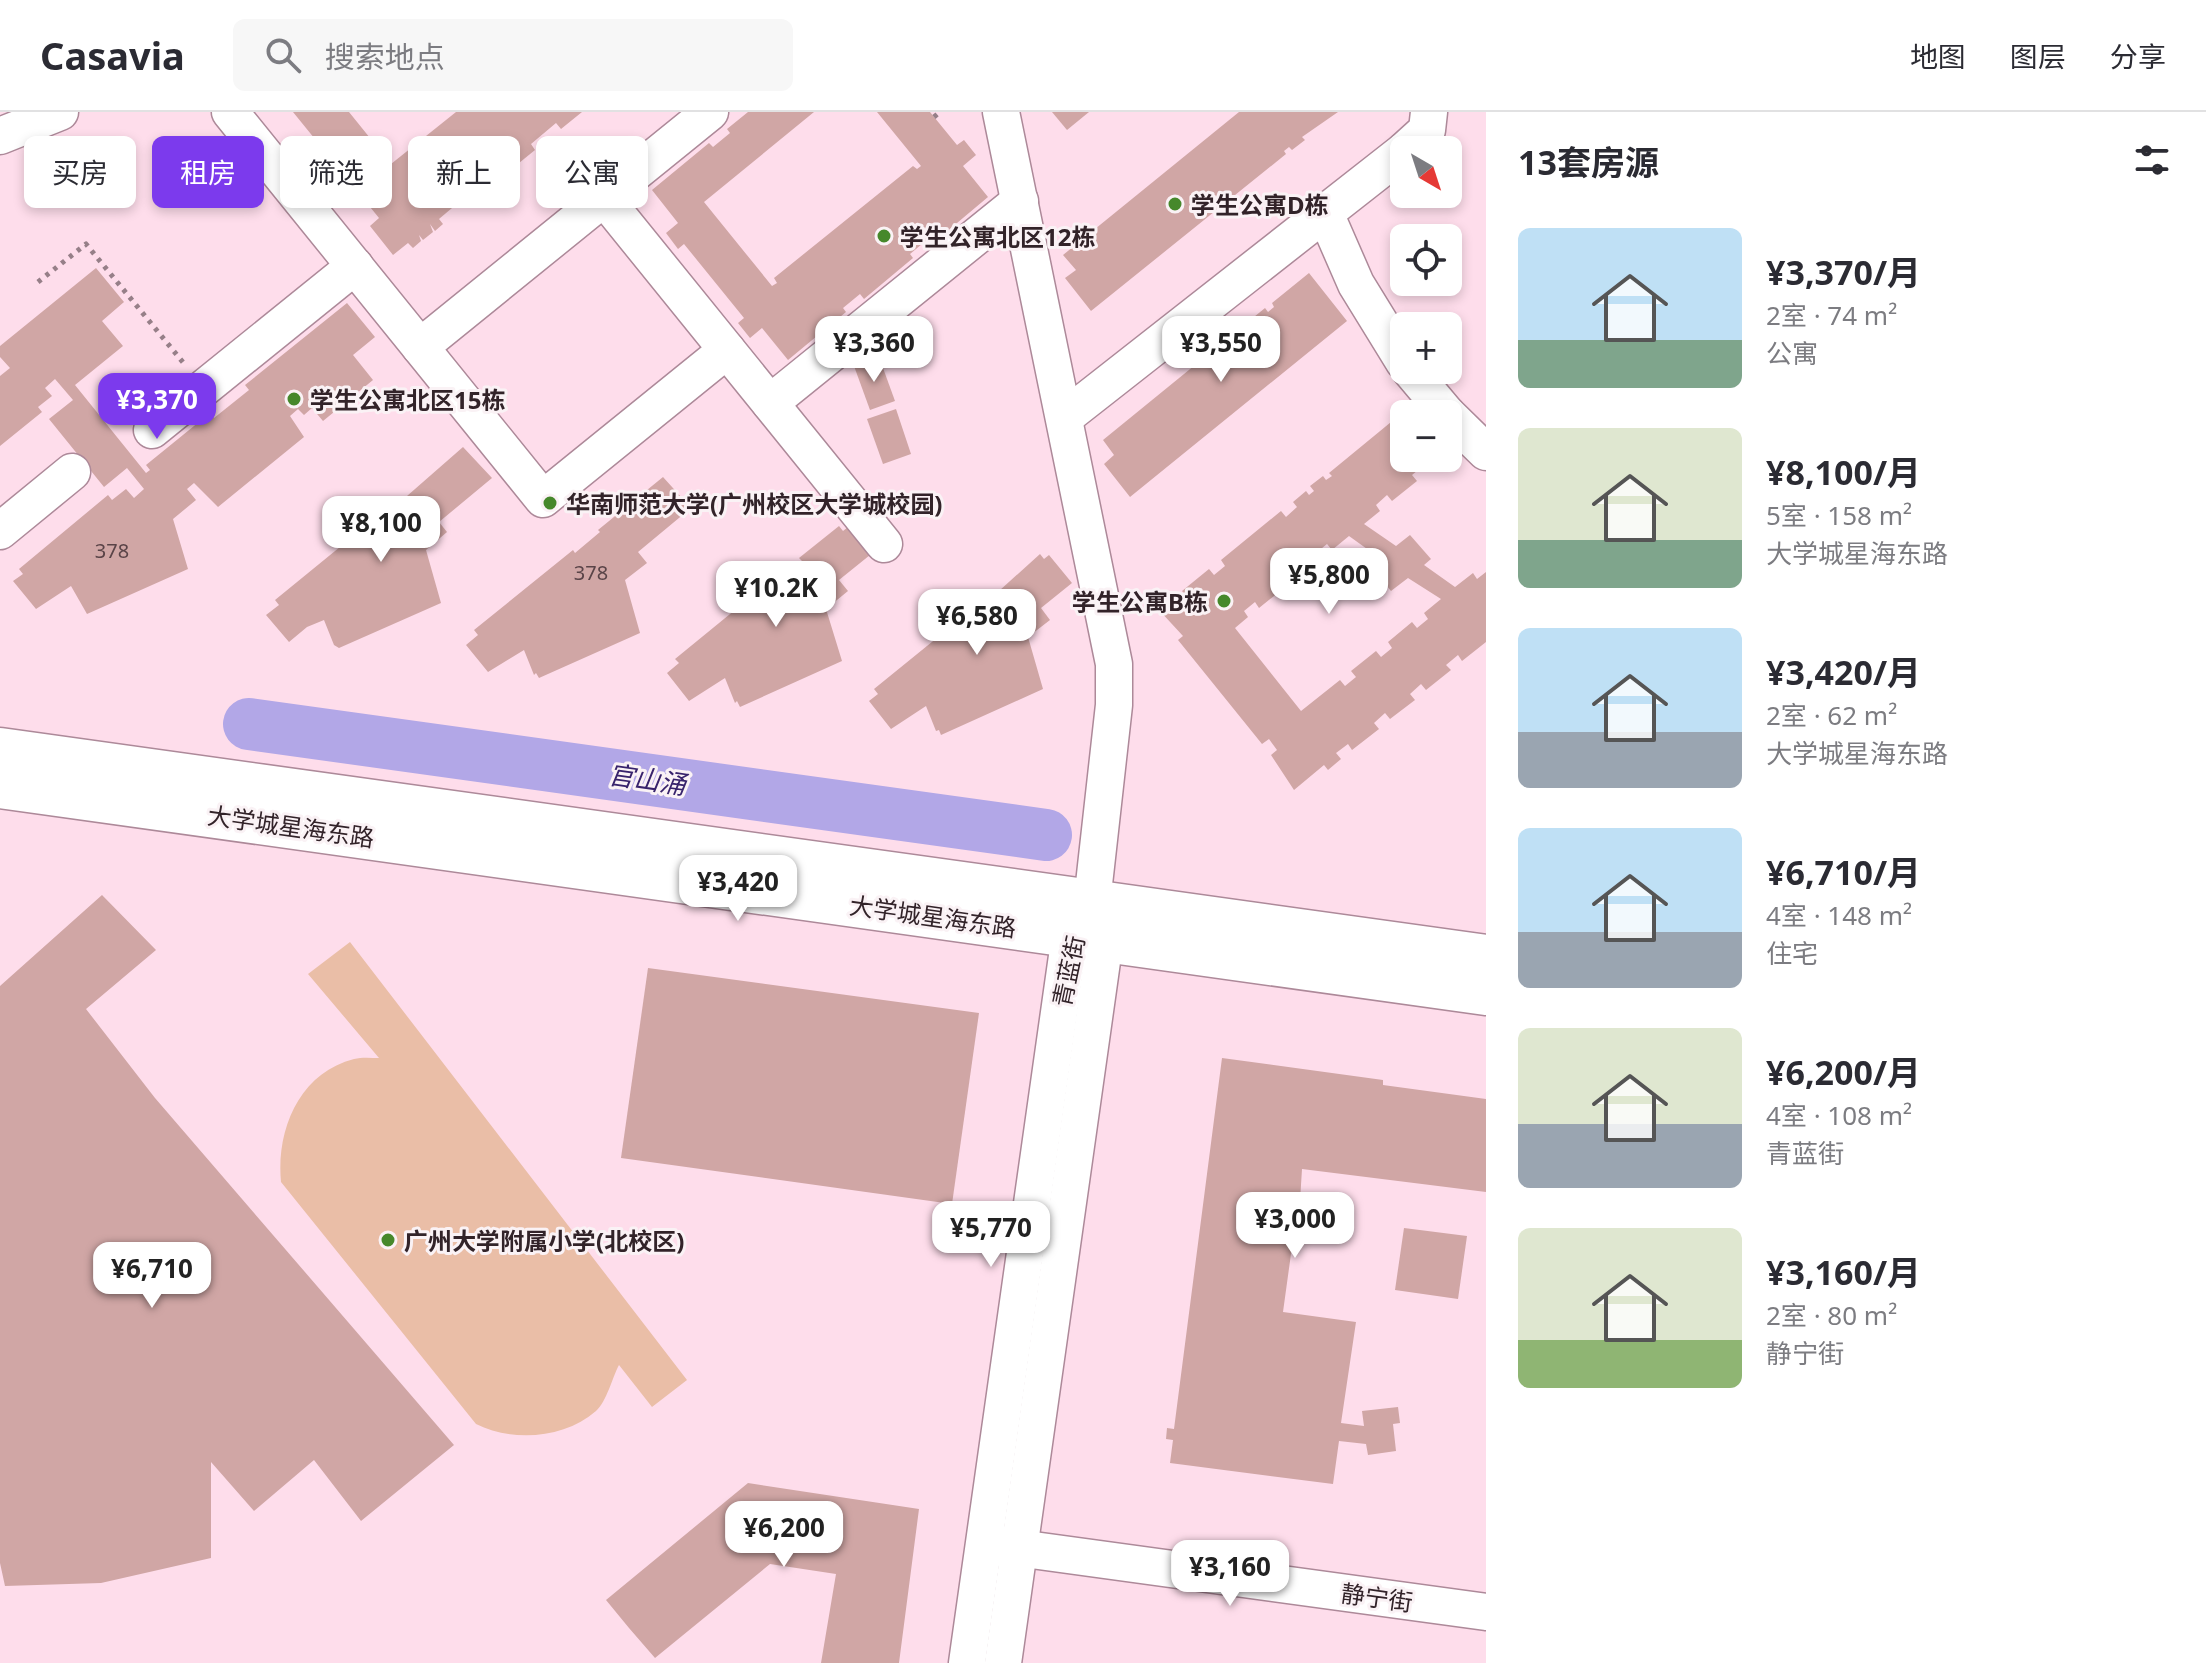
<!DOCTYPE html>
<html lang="zh">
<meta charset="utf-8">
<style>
:root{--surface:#fff;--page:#f7f7f7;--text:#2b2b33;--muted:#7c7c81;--line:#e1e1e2;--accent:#7c3aed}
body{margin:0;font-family:"Noto Sans","Noto Sans SC",sans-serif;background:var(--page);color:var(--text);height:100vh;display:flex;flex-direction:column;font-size:30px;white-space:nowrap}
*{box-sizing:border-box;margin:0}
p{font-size:26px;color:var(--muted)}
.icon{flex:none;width:44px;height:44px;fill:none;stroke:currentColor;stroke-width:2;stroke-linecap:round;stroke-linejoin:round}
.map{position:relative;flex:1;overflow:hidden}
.details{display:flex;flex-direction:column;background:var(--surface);width:720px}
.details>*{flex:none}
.banner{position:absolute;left:24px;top:24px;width:760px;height:72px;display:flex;gap:16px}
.needle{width:52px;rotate:141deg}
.buttons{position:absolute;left:1390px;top:24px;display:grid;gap:16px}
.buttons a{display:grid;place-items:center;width:72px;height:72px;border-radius:12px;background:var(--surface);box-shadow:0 4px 12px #0003;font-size:40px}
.price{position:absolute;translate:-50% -68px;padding:0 18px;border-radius:16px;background:#fff;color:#222;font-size:26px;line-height:52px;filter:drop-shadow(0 2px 4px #0008)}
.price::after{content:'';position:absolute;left:50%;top:48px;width:24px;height:18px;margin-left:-12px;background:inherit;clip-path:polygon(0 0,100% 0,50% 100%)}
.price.selected{background:var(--accent);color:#fff}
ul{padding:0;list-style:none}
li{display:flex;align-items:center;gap:24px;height:200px;padding:0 32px}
li span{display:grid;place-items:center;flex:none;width:224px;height:160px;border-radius:12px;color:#555}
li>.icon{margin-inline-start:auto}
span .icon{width:96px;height:96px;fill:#fffc;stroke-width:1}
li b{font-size:34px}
h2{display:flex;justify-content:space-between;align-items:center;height:96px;padding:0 32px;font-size:34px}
.pill{padding:0 28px;border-radius:12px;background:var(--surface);box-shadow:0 4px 12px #0003;font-size:28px;line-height:72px}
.pill.selected{background:var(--accent);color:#fff}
header{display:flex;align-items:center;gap:48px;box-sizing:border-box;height:112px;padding:0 40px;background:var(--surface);border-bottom:2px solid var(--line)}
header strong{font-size:38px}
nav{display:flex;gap:44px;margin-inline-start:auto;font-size:28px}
.search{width:560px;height:72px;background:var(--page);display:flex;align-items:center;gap:20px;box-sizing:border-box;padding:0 28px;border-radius:12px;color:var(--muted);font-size:30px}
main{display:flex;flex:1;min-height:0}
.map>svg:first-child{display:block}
.green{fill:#eabea7}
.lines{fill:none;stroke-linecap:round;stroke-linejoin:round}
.river{stroke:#b2a7e7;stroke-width:52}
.building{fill:#d0a6a5;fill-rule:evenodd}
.minor-casing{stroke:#ad8999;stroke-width:39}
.major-casing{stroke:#ad8999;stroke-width:47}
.path{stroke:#967f88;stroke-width:5;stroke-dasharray:4 6;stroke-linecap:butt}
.minor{stroke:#fff;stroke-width:36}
.major{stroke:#fff;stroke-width:44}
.poi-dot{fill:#46882b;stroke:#faf2f5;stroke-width:3}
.labels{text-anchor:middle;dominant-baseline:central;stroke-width:6;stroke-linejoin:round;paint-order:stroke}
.number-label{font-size:20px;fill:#5a4448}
.poi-label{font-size:24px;font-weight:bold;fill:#322329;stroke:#faf2f5;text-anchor:start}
.street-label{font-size:24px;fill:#322329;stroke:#faf2f5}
.water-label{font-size:26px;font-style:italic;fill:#38236c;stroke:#faf2f5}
</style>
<header>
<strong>Casavia</strong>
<div class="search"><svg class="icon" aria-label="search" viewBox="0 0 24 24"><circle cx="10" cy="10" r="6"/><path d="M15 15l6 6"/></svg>搜索地点</div>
<nav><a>地图</a><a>图层</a><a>分享</a></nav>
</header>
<main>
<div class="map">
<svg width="1486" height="1551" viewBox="0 0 1486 1551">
<rect width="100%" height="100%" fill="#feddeb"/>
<!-- green -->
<path class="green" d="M350,830l337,438 -35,27 -33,-42c-7,13 -12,36 -23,46 -32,28 -84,31 -120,13l-195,-242c-5,-52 18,-109 73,-123 8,-2 17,-1 25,-1l-71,-84z"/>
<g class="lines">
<!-- river -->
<path class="river" d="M249,612l797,111"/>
</g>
<!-- building -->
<g class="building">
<path d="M293,0h56l42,52 65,-52h126l-21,17 -5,-6 -25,21 4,6 -65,53 -5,-6 -26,22 4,5 -8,7 -5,-7 3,8 -10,8 -4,-5 2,6 -8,7 -5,-5 -15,12 -23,-29 9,-8z"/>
<path d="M748,0h66l-110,90 68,84 5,-3 -3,-5 139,-112 4,3 4,-3 -44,-54h53l27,33 7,-5 12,15 -13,11 25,31 -56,47 -4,-5 -18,15 3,4 -49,41 -4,-5 -17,14 3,4 -58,48 -26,-32 -12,10 -12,-15 6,-5 -60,-74 -6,5 -12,-16 12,-10 -26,-33 57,-47 4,4 17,-14 -3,-4z"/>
<path d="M1052,0h37l-22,18z"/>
<path d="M1239,0h99l-36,25 3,3 -13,10 -3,-3 -5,4 2,3 -195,157 -26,-33 11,-8 -13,-15z"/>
<path d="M96,156l28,34 -22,19 21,25 -48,39 71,88 4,-3 -4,-5 64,-52 4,5 35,-28 -4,-5 102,-82 28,34 -22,18 20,25 -50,41 -11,-13 -8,7 -6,-6 -8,7 14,21 -86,70 -24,-24 -7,6 9,11 -23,19 15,50 -101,45 -16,-28 -35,23 -23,-28 10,-7 -4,-5 89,-74 4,5 14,-11 8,9 10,-9 -17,-21 -23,19 -55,-68 24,-19 -18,-21 -10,9 7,8 -14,11 4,5 -42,34v-70l10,-8 -10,-11v-11z"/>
<path d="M1309,161l38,48 -217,176 -26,-33 10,-9 -11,-15 162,-132 3,4 6,-5 -2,-4z"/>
<path d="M879,245l16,44 -25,9 -16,-44z"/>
<path d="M896,297l15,45 -28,10 -16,-45z"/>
<path d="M1402,301l2,45h34l3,3 -13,11 -5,-6 -11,9 5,6 -25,20 -5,-6 -11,10 4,6 -16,13 32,22 14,-11 21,24 -7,6 31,22 18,-14 4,6 9,-7v70l-24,19 -4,-6 -12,10 5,5 -25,20 -5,-6 -11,10 5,6 -25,19 -5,-6 -11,10 5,6 -27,21 -4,-6 -12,9 5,6 -13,11 -4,-5 -30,25 -23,-35 6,-5 -8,-11 -7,5 -84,-104 5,-4 -24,-26 12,-10 4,5 11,-9 -4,-5 27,-22 5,6 11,-9 -4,-6 60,-49 5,6 11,-10 -4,-5 13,-11 3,4 5,-4 -4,-5 13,-10 3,4 6,-4 -3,-3zM1349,424l32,23 -10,8 20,24 17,-13 33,21 -17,14 4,6 -11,9 -5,-6 -24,20 4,6 -11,9 -5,-6 -25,20 5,6 -11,9 -5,-6 -39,31 -66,-83 13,-11 -4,-6 11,-9 4,6 61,-49 -4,-6 11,-9 5,6z"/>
<path d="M463,335l29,31 -53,44 8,10 -21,18 15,53 -102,45 -5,-3 -10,-25 -17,7 -18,15 -23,-27 13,-10 -4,-5 98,-80 2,4z"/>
<path d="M663,365l28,31 -53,44 9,11 -22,17 15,53 -101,45 -3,-5 -2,2 -10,-25 -36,22 -22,-27 12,-10 -4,-5 99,-80 2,3 25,-21 -2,-2z"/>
<path d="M839,414l4,5 5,-4 22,28 -31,25 9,11 -22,18 16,52 -102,46 -3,-6 -2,2 -10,-25 -36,23 -22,-28 12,-10 -4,-4 98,-80 3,3 26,-21 -3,-3z"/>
<path d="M1040,442l4,5 5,-4 23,28 -31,25 9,12 -22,17 15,52 -102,46 -2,-5 -3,1 -10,-25 -35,23 -22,-28 9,-7 -4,-5 101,-82 3,3z"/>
<path d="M102,783l54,55 -70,59 69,89 299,347 -93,76 -47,-61 -60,51 -43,-49v96l-110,25 -96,3 -5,-23v-577z"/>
<path d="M648,856l331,45 -27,191 -331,-46z"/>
<path d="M1222,946l161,22v5l103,14v93l-184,-23 -4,64 -4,-1 -11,80 73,10 -15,101 23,3 -2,-15 36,-4 2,16 -7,1 3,27 -28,4 -2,-11 -27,-3 -6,43 -163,-21 3,-23 -7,-1 1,-11 7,1z"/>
<path d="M1404,1116l63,8 -9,63 -63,-9z"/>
<path d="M748,1371l171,26 -20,154h-78l15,-89 -66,-10 -115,94 -26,-30 -23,-28z"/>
</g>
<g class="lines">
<!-- minor casing -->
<g class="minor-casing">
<g id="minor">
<path d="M230,0l313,387 184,-149"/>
<path d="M1001,0l113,552v41l-22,197 13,38 -102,723"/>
<path d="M0,24l60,-24"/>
<path d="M1405,38l22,-20 2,-18"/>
<path d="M604,86l280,346"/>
<path d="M1325,101l31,71 48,78"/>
<path d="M420,235l290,-235"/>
<path d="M1410,258l37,44"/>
<path d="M770,291l250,-202"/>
<path d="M1448,303l38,37"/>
<path d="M1065,305l339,-266"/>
<path d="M152,318l203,-164"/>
<path d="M0,419l72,-59"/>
<path d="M996,1433l490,67"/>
<path d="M967,1551l103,-728 14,-21"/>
</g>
</g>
<!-- major casing -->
<g class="major-casing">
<g id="major">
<path d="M0,638l1486,207"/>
<path d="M0,674l1486,207"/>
</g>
</g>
<!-- path -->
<g class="path">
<path d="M934,5l6,-5"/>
<path d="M38,170l48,-38 100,122"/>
</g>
<!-- minor -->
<use href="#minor" class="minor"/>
<!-- major -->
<use href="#major" class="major"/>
</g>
<!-- markers -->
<g class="poi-dot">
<circle cx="1175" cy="92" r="8"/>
<circle cx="884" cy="124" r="8"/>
<circle cx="294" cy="287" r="8"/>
<circle cx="550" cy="391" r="8"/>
<circle cx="1224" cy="489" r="8"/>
<circle cx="388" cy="1128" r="8"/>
</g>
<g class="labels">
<!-- number labels -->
<g class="number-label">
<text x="112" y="438">378</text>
<text x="591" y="460">378</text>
</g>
<!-- poi labels -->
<g class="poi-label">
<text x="1191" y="92">学生公寓D栋</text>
<text x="900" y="124">学生公寓北区12栋</text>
<text x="310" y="287">学生公寓北区15栋</text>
<text x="566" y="391">华南师范大学(广州校区大学城校园)</text>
<text x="1208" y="489" text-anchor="end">学生公寓B栋</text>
<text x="404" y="1128">广州大学附属小学(北校区)</text>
</g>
<!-- street labels -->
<g class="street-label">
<text transform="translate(291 714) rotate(8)">大学城星海东路</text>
<text transform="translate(933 804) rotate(8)">大学城星海东路</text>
<text transform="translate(1068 859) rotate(-78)">青蓝街</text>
<text transform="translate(1377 1485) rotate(8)">静宁街</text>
</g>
<!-- water labels -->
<g class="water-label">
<text transform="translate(647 667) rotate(8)">官山涌</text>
</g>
</g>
</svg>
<div class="buttons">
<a><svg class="needle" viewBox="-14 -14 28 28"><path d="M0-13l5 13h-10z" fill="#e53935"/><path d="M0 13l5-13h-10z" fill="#7c7c81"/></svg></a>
<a><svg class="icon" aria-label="locate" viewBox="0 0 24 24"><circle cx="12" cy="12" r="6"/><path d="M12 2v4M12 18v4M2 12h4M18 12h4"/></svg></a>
<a>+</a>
<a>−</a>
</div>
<b class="price" style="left:874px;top:272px">¥3,360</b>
<b class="price" style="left:1221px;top:272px">¥3,550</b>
<b class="price selected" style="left:157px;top:329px">¥3,370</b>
<b class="price" style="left:381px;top:452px">¥8,100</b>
<b class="price" style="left:1329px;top:504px">¥5,800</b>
<b class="price" style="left:776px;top:517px">¥10.2K</b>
<b class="price" style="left:977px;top:545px">¥6,580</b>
<b class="price" style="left:738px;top:811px">¥3,420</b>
<b class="price" style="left:1295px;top:1148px">¥3,000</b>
<b class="price" style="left:991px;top:1157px">¥5,770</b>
<b class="price" style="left:152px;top:1198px">¥6,710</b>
<b class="price" style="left:784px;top:1457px">¥6,200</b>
<b class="price" style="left:1230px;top:1496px">¥3,160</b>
<div class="banner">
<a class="pill">买房</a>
<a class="pill selected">租房</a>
<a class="pill">筛选</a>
<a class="pill">新上</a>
<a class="pill">公寓</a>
</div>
</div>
<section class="details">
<h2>13套房源<svg class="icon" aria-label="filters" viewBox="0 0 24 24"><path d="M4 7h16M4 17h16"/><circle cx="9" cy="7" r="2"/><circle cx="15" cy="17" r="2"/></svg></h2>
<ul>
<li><span style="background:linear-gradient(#bfe0f5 70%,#7fa58c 0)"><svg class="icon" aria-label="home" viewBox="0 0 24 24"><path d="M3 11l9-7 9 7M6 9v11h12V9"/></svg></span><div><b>¥3,370/月</b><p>2室 · 74 m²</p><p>公寓</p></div></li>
<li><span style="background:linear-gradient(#dfe7d0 70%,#7fa58c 0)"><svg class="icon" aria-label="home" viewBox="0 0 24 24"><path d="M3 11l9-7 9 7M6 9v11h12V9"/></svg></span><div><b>¥8,100/月</b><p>5室 · 158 m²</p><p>大学城星海东路</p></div></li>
<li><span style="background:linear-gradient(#bfe0f5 65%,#9aa5b1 0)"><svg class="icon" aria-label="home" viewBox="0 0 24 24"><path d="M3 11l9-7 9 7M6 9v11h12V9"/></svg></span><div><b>¥3,420/月</b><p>2室 · 62 m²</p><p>大学城星海东路</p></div></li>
<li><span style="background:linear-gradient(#bfe0f5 65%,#9aa5b1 0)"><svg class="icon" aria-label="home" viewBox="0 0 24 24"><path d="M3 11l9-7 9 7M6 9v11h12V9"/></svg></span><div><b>¥6,710/月</b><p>4室 · 148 m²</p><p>住宅</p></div></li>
<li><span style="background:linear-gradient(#dfe7d0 60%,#9aa5b1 0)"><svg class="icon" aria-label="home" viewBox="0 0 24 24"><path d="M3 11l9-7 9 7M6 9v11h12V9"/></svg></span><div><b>¥6,200/月</b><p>4室 · 108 m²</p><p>青蓝街</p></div></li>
<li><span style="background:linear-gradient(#dfe7d0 70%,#8fb573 0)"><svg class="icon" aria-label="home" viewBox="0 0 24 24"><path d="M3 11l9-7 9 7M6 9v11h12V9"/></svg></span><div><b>¥3,160/月</b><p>2室 · 80 m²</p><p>静宁街</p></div></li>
</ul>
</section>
</main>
